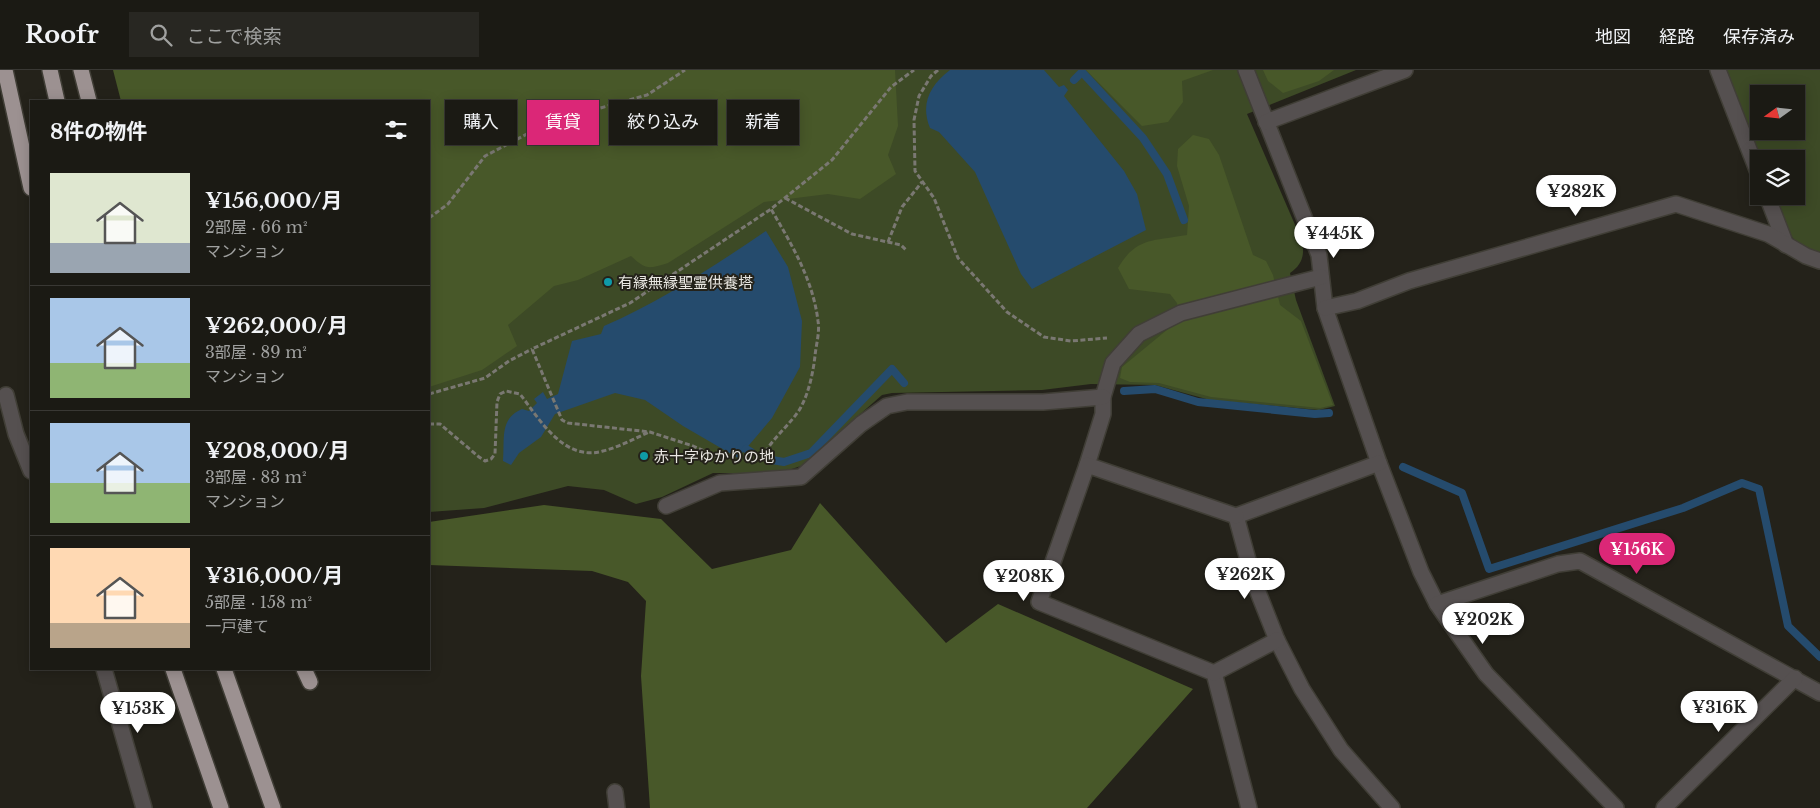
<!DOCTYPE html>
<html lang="ja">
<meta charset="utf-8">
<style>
:root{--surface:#1b1a14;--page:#282722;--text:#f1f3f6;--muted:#a0a1a0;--line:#393834;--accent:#db2777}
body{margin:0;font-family:"Libre Baskerville","Noto Sans JP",serif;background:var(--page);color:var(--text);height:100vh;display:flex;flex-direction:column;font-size:19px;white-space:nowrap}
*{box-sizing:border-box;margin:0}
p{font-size:16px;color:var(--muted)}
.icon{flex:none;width:28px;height:28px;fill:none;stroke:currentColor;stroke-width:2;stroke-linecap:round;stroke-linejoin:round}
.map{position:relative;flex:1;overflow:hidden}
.sheet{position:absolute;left:30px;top:30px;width:400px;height:570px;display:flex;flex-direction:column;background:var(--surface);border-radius:0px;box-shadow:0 2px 12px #0003,0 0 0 1px var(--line)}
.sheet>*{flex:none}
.hud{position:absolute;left:445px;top:30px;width:475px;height:45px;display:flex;gap:10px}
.needle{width:32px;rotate:255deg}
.tools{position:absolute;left:1750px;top:15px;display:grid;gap:10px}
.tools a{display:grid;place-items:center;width:55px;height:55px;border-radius:0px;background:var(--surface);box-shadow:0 2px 12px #0003,0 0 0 1px var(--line);font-size:25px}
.price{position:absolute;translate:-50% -42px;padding:0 11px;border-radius:18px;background:#fff;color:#222;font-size:16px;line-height:32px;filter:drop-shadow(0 1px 2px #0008)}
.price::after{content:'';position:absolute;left:50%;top:30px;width:15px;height:11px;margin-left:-8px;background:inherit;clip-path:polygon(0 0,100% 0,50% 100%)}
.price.active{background:var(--accent);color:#fff}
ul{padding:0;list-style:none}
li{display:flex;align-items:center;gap:15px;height:125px;padding:0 20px}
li+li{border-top:1px solid var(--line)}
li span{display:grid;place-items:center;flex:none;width:140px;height:100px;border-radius:0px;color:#555}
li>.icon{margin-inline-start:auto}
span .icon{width:60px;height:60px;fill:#fffc;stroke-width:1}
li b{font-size:21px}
h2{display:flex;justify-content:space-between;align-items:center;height:60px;padding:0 20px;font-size:21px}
.tag{padding:0 18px;border-radius:0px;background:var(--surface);box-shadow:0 2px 12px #0003,0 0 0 1px var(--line);font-size:18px;line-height:45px}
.tag.active{background:var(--accent);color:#fff}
header{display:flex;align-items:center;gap:30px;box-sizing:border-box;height:70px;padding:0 25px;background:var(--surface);border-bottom:1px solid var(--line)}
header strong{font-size:24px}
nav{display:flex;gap:28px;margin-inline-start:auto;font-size:18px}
.search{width:350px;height:45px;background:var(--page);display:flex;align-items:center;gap:12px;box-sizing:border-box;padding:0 18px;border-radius:0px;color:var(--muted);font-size:19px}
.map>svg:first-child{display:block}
.green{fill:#3d4a26;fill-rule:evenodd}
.forest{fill:#485829}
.water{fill:#254b6d}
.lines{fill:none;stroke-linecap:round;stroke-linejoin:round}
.stream{stroke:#254b6d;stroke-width:8}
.minor-casing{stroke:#403e36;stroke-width:18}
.highway-casing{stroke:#403e36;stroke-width:18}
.path{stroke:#7a7872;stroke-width:3;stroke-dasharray:5 2.5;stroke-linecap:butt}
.minor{stroke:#555050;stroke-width:15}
.highway{stroke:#9c9191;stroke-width:15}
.culture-dot{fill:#0f9aa8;stroke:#24221a;stroke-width:2}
.labels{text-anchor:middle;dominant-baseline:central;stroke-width:4;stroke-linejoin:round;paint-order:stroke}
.poi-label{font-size:15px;fill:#e9e7e2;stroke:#24221a;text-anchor:start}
</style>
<header>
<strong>Roofr</strong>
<div class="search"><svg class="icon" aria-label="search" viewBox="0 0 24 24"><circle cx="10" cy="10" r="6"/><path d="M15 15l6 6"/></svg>ここで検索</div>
<nav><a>地図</a><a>経路</a><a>保存済み</a></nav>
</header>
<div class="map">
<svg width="1820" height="738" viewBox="0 0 1820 738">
<rect width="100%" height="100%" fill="#24221a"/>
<!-- green -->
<g class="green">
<path d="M151,0h1205l-109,44 55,127c3,14 0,24 -12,32l6,27 39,106 -16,4 -109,-10 -55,-15 -64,-1 -49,6 -150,3 -10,2 -81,71 -22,7h-66l-51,24 -26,7 -32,-14 -36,-4 -84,22 -55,4v-411z"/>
<path d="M1725,0h95v186l-25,-15 -8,-11 -13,-34h22v-37h-36zM1759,24h37v37h-37z"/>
</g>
<!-- forest -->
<g class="forest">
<path d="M113,0h782l3,56 -10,29 8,19 -36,25 -32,-5 -64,8 -96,61c-20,6 -22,7 -37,-7l-53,24 -24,6 -46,39 9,21 -35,24 -53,17v-286h-308z"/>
<path d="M1086,0h127l-31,11 1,21 -15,20 -26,4z"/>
<path d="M1263,0h71l-15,11 -36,12 -15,-12z"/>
<path d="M1193,65l16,4 10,16 34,100 13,6 7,14 7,30 21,16 32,84 -13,3 -109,-11 -52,-14 -29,-1 -10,-4 2,-11 57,-47 -2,-17 -7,-9 -41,-5 -11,-21c18,-31 36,-27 69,-33l2,-29 -12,-40 1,-17z"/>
<path d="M820,433l126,140 52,-39 195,85 -106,119h-437l-9,-132 5,-75 -18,-19 -36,-11 -163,-6v-43l115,-17 117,14 51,50 79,-19z"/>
</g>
<!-- water -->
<g class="water">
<path d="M950,0h94l15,17 5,-2 4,5 -4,6 60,75 13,23 9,36 -114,59 -11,-15 -46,-102 -36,-40 -9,-4c-10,-24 0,-43 20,-58z"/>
<path d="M766,161l22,36 14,54 -2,46 -28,51 -34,40 -55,-32 -38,-26 -30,-7 -60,21 -14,23 -22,16 -8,12 -8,-4c2,-22 -4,-42 19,-52l7,2 8,-8 -3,-4 9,-7 4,7 11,-5 14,-53 29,-7 3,-8c58,-25 110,-60 162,-95z"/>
</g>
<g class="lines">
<!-- stream -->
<g class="stream">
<path d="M1074,10l8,-8 61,66 24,36 17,46"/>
<path d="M1124,321l31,-2 43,13 117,12 14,-1"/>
<path d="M746,379l5,3"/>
<path d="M772,390l12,2 27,-9 81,-84 12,14"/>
<path d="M1403,397l59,26 27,76 194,-61 59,-25 17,6 29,137 32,31"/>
</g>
<!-- minor casing -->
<g class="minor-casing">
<g id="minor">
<path d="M1246,0l73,185 6,53 54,155 42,109 16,32 49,70 130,134"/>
<path d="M1718,0l41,105"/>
<path d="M1266,52l139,-52"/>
<path d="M1767,126l19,49"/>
<path d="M1325,238l32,-7 52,-20 267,-77 92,30 38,22 14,5"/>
<path d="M6,325l10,39 15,37"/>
<path d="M1379,393l-143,53 18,66 23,58 25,49 39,61 51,58"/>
<path d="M1087,395l16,-51v-17l10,-34 26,-29 42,-21 140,-36"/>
<path d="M666,436l54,-23 81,-6 60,-53 26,-18 20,-4h136l60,-5"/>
<path d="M1236,446l-149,-51 -48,137 175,71 35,135"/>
<path d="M1437,534l121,-40 22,-3 240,132"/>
<path d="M104,599l40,139"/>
<path d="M1214,603l63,-33"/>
<path d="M615,722l2,16"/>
<path d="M1664,738l131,-130"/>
</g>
</g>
<!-- highway casing -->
<g class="highway-casing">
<g id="highway">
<path d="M5,0l26,118"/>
<path d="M50,0l7,31"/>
<path d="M81,0l8,31"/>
<path d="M173,599l48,139"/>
<path d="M224,599l49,139"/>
<path d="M304,599l6,13"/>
</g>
</g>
<!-- path -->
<g class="path">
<path d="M938,0l-7,6 -12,20 -5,24 1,51 19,27 24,60 49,54 37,25 27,4 36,-3"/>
<path d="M785,128l67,36 49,11 6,6"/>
<path d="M429,148l19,-14 37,-48 65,-34 97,-27 38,-25"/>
<path d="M888,172l14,-35 20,-25"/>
<path d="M429,324l56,-16 24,-17 23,-12"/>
<path d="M429,354h11l39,33 6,4 6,-2 4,-5 2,-52 3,-8 6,-3 14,3c20,26 44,68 83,57 16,-4 31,-12 46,-19"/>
<path d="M763,389c3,-16 29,-35 38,-52 8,-15 12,-34 14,-51 1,-11 5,-24 3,-35 -5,-41 -26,-76 -47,-112"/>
<path d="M724,390l-31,-14 -43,-14 -82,-9 -6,-3 -30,-71 98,-46 141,-94 61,-49 59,-73 23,-17"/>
</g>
<!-- minor -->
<use href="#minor" class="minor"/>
<!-- highway -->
<use href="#highway" class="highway"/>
</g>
<!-- markers -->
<g class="culture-dot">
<circle cx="608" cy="212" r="5"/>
<circle cx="644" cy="386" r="5"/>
</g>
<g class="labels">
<!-- poi labels -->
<g class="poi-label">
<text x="618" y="212">有縁無縁聖霊供養塔</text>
<text x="654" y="386">赤十字ゆかりの地</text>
</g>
</g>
</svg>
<div class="tools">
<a><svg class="needle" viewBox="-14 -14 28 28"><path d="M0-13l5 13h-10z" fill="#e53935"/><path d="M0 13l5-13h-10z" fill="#a0a1a0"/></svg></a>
<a><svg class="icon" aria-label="layers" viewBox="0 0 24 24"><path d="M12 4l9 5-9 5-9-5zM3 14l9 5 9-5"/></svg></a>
</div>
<b class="price" style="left:1576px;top:147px">¥282K</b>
<b class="price" style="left:1334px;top:189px">¥445K</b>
<b class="price active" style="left:1637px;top:505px">¥156K</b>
<b class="price" style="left:1245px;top:530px">¥262K</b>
<b class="price" style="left:1024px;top:532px">¥208K</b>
<b class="price" style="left:1483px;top:575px">¥202K</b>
<b class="price" style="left:1719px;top:663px">¥316K</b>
<b class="price" style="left:138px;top:664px">¥153K</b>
<div class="hud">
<a class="tag">購入</a>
<a class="tag active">賃貸</a>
<a class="tag">絞り込み</a>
<a class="tag">新着</a>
</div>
<section class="sheet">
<h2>8件の物件<svg class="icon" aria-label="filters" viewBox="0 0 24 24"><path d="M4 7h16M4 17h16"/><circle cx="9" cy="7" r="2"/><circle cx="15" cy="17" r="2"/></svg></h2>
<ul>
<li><span style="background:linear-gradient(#dfe7d0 70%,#9aa5b1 0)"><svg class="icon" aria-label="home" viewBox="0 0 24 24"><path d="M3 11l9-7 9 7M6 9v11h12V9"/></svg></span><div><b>¥156,000/月</b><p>2部屋 · 66 m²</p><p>マンション</p></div></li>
<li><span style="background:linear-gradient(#a9c7e8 65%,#8fb573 0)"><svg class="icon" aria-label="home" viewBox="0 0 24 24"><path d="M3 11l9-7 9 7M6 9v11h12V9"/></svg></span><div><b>¥262,000/月</b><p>3部屋 · 89 m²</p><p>マンション</p></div></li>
<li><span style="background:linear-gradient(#a9c7e8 60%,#8fb573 0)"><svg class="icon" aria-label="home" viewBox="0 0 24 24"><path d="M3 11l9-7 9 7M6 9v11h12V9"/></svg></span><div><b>¥208,000/月</b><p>3部屋 · 83 m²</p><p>マンション</p></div></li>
<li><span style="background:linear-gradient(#ffd9b3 75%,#b9a48a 0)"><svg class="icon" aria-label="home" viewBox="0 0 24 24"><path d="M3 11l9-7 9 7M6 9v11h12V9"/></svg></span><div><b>¥316,000/月</b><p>5部屋 · 158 m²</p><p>一戸建て</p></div></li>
</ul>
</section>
</div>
